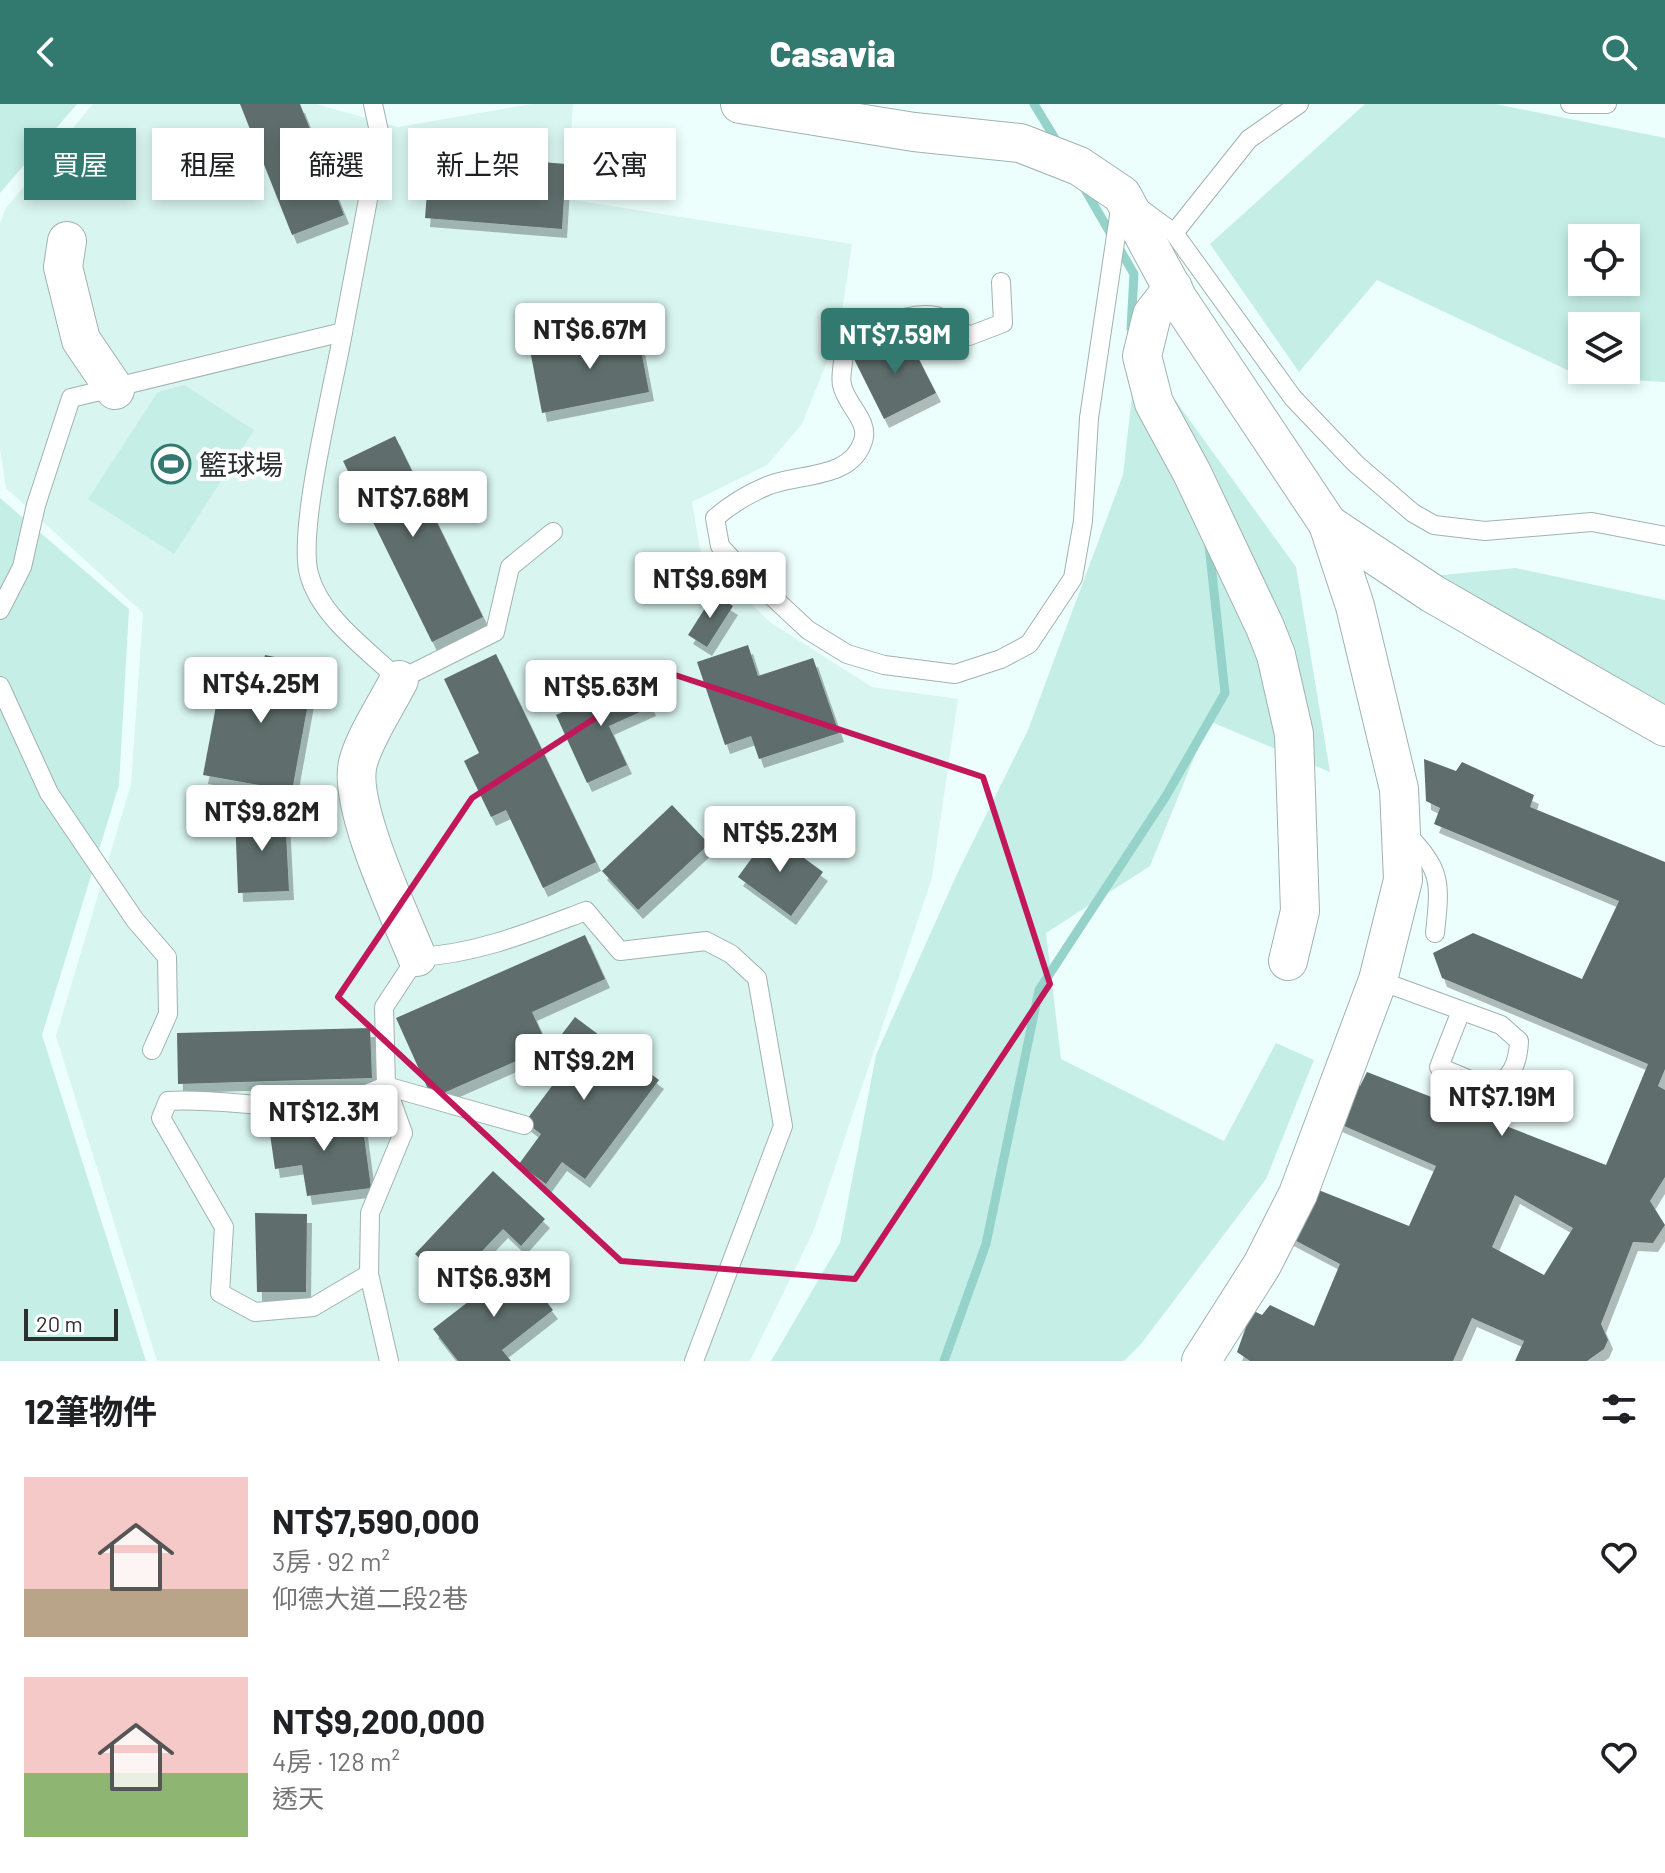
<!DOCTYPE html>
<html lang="zh-TW">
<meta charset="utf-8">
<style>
:root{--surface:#fff;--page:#f2f2f2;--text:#202124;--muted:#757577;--accent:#327970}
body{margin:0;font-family:Barlow,"Noto Sans TC",sans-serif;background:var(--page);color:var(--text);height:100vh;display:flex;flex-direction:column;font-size:30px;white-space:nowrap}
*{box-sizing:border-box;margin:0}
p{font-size:26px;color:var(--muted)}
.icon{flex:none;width:44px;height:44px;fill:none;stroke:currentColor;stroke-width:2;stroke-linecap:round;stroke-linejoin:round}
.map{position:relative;height:1257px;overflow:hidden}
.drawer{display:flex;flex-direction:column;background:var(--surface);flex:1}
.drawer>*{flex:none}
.banner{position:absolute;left:24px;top:24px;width:800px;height:72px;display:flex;gap:16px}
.buttons{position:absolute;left:1568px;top:120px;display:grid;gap:16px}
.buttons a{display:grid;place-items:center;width:72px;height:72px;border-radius:0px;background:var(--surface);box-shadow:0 4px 12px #0003;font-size:40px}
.scale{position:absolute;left:24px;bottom:20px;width:94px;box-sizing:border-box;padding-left:8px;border:4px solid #29302f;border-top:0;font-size:22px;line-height:28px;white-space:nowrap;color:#29302f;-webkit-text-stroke:6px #fff;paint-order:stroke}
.price{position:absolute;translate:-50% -68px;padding:0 18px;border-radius:8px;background:#fff;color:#222;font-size:26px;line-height:52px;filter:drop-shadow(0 2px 4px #0008)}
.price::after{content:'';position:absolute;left:50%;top:48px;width:24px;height:18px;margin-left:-12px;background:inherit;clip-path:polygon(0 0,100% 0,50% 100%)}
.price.on{background:var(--accent);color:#fff}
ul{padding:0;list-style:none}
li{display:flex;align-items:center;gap:24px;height:200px;padding:0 24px}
li span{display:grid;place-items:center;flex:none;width:224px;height:160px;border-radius:0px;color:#555}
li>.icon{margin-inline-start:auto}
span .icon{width:96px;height:96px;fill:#fffc;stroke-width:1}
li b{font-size:34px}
h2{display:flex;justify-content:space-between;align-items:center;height:96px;padding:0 24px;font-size:34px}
.chip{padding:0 28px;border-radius:0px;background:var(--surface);box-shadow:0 4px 12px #0003;font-size:28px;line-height:72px}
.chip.on{background:var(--accent);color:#fff}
header{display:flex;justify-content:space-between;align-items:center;height:104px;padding:0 24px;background:var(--accent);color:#fff;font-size:36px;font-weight:800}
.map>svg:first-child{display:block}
.built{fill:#d9f5f0}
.green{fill:#c5eee7;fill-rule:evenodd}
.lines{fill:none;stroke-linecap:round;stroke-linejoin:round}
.stream{stroke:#95d3ca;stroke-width:9}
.building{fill:#5e6e6c;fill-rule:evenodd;filter:url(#shadow)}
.lane-casing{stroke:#a1b2af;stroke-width:20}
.street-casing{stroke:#a1b2af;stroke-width:40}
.lane{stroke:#fff;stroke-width:18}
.street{stroke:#fff;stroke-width:38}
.marked{fill:none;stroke:#c2185b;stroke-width:6;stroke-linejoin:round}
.labels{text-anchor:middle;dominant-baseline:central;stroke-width:8;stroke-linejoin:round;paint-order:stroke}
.poi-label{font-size:28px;fill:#29302f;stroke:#fff;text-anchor:start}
</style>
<header><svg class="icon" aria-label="back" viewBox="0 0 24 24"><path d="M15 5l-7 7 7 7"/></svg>Casavia<svg class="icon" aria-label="search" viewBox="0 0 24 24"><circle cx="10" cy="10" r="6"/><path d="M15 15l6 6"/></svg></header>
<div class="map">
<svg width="1665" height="1257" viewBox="0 0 1665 1257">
<defs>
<filter id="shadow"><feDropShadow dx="5" dy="9" stdDeviation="0" flood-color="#0004"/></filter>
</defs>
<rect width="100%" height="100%" fill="#edfffc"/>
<!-- built -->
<path class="built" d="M93,0h223l82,23 134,-23h41l-6,95 285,45 -13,88 -37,92 -35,41 -75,37 9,53 69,67 102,65 86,12 -26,179 -118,352 -64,131h-593l-101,-325 75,-252 12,-171 -137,-125 -6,-40v-225l6,-15z"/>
<!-- green -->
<g class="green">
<path d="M0,0h77l-77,89z"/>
<path d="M1365,0h130l170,34v244l-83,-5 -205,-97 -78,92 -89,-128zM1582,134h44v44h-44zM1582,222h44v44h-44z"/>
<path d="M1139,230l31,59 126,174 34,205 -121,-51 -59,145 -104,67 15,126 163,82 52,-98 38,17 -48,119 -125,165 -17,17h-353l69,-118 36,-188 81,-181 71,-144 95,-255z"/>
<path d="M184,281l70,45 -80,124 -86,-55 70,-107z"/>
<path d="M0,394l129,111 -10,176 -77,250 104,326h-146z"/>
<path d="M1516,464l149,32v109l-233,-133z"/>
</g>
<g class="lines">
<!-- stream -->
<g class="stream">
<path d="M1034,0l25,41"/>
<path d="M1083,82l51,88 -3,55"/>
<path d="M944,1257l42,-117 53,-254 127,-194 59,-103 -16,-148"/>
</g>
</g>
<!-- building -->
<g class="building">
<path d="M240,0h60l44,111 -52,20z"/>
<path d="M430,49l136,11 -4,65 -137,-11z"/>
<path d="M637,225l12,63 -107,21 -12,-63z"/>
<path d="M906,230l30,59 -52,26 -30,-60z"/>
<path d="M395,332l88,181 -51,25 -89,-181z"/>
<path d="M714,490l19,12 -26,41 -19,-12z"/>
<path d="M748,541l10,31 55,-18 26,75 -80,26 -8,-23 -26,9 -28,-83z"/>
<path d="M496,550l100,208 -53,26 -37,-78 -15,7 -27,-56 15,-8 -35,-74z"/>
<path d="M265,551l50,10 -23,126 -89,-16 19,-101 38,7z"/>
<path d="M638,574l13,29 -42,19 18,39 -40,18 -31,-68z"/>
<path d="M1424,655l32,12 6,-9 72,33 -4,12 135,55v207l-7,17 7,4v87l-15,24 15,24 -12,18 -20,-1 -32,82 7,16 -4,9 -17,12h-72l9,-20 -52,-23 -19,43h-203l-13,-9 15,-42 10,5 8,-10 44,21 26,-62 -55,-29 31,-46 93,37 27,-60 -101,-44 17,-42 8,6 7,-14 239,93 42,-101 -206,-86 -9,-25 40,-20 109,46 37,-78 -185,-77 6,-16 -14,-7zM1515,1091l58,33 -29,47 -52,-28z"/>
<path d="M672,701l37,39 -71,66 -36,-39z"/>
<path d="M285,710l4,77 -51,2 -3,-78z"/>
<path d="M770,729l53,39 -32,44 -53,-39z"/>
<path d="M585,831l20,44 -73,33 16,35 -116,51 -36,-80z"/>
<path d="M575,913l84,63 -74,99 -23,-17 -16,22 -27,-20 22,-30 -16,-12 33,-44 -19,-14z"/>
<path d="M370,924l2,50 -194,6 -1,-51z"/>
<path d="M361,1010l10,74 -64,8 -5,-31 -27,4 -6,-42z"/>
<path d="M493,1067l52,48 -24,27 -18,-17 -54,57 -34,-32z"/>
<path d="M255,1109l52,1 -1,78h-49z"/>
<path d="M517,1160l36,46 -51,40 9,11h-53l-25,-32z"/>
</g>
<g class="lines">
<!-- lane casing -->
<g class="lane-casing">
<g id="lane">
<path d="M1570,0h37"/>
<path d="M1140,104l34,25 119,165 63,66 57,49 21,12 51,6 107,-9 73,14"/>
<path d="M1174,129l75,-94 50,-35"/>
<path d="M1001,178l2,41 -34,13c-10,-7 -22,-17 -33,-20 -35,-6 -66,18 -92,39 -1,9 -4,22 -2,30 4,20 28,36 21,56 -12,39 -65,32 -96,45 -19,8 -36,18 -52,32l5,28 13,14 75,70 39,24 37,11 71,9 46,-15 28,-15 44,-66 10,-57 6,-103 32,-216"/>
<path d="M343,228c-9,53 -46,197 -34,242 11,43 59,76 90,106l96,-48 15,-65 43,-35"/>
<path d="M0,506l22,-43 14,-62 35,-107 272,-66 37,-196 -7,-32"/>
<path d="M0,582l49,107 86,127 32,37 1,57 -16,36"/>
<path d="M1403,726c38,40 38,48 32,103"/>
<path d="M1378,876l123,45 18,16c-1,23 -7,36 -27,48l-53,-22 22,-56"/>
<path d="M524,1021l-138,-39 -2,-79 33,-50c60,-3 113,-25 169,-46l34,40 86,-10 25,13 26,24 26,148 -89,235"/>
<path d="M369,1170l-56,33 -58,5 -35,-19 4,-66 -63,-109 7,-17c58,-4 119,14 177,0 14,-3 28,-10 41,-15l17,47 -33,80 -1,61 20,87"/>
</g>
</g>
<!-- street casing -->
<g class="street-casing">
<g id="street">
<path d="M740,0l174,28 106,11 59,23 43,29 56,104 150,225 27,82 44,183 4,91 -25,100 -80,214 -36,71 -61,96"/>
<path d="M67,137l-4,26 18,73 34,50"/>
<path d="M1173,184l-21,27 -10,41 12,47 38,70 73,154 11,28 18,79 6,177 -12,50"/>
<path d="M1328,420l105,70 232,133"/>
<path d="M399,576c-12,24 -35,58 -41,83 -11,41 42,152 59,194"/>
</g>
</g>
<!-- lane -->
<use href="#lane" class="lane"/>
<!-- street -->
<use href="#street" class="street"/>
</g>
<!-- marked area -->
<path class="marked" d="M666,568l317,105 67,207 -195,295 -234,-18 -283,-264 134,-199z"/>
<!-- icons -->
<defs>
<g id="stadium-ring" transform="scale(2)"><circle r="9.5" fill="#fff" stroke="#327970" stroke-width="1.5"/><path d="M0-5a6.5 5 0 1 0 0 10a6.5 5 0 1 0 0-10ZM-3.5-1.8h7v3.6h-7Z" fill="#327970"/></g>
</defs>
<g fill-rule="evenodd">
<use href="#stadium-ring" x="171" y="360"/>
</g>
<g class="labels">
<!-- poi labels -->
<g class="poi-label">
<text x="199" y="360">籃球場</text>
</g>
</g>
</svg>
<div class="buttons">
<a><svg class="icon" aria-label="locate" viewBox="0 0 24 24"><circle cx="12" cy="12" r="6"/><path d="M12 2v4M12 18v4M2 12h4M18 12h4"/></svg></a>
<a><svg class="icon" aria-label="layers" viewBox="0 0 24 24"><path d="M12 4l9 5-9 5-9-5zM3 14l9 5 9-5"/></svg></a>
</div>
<div class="scale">20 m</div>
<b class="price" style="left:590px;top:267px">NT$6.67M</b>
<b class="price on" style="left:895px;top:272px">NT$7.59M</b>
<b class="price" style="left:413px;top:435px">NT$7.68M</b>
<b class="price" style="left:710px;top:516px">NT$9.69M</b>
<b class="price" style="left:261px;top:621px">NT$4.25M</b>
<b class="price" style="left:601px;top:624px">NT$5.63M</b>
<b class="price" style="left:262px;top:749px">NT$9.82M</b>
<b class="price" style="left:780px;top:770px">NT$5.23M</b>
<b class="price" style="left:584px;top:998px">NT$9.2M</b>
<b class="price" style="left:1502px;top:1034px">NT$7.19M</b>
<b class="price" style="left:324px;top:1049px">NT$12.3M</b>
<b class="price" style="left:494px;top:1215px">NT$6.93M</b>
<div class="banner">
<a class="chip on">買屋</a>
<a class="chip">租屋</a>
<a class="chip">篩選</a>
<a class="chip">新上架</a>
<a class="chip">公寓</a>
</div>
</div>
<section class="drawer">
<h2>12筆物件<svg class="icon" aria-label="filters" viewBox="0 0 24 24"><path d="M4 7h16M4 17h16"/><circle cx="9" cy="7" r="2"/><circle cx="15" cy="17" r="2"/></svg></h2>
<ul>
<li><span style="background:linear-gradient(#f6c9c9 70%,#b9a48a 0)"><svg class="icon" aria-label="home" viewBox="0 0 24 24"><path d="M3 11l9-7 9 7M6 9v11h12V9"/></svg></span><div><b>NT$7,590,000</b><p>3房 · 92 m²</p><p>仰德大道二段2巷</p></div><svg class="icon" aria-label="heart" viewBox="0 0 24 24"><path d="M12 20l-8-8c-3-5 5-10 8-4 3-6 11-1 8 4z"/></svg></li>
<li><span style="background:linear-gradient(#f6c9c9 60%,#8fb573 0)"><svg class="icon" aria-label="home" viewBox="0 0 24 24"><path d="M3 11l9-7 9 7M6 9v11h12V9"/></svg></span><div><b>NT$9,200,000</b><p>4房 · 128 m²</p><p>透天</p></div><svg class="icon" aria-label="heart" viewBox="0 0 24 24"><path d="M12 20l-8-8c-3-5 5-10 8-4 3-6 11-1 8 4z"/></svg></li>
</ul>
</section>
